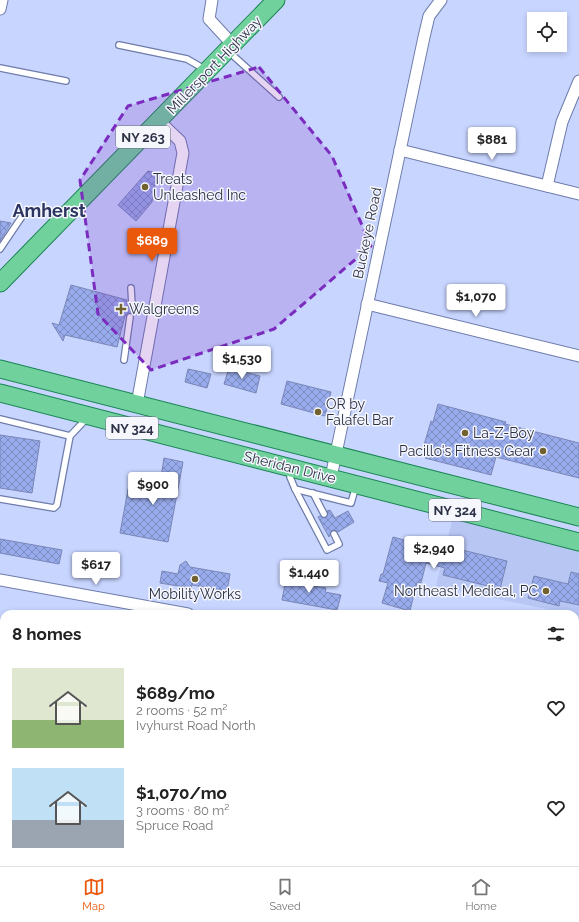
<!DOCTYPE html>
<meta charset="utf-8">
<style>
:root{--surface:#fff;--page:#f6f6f6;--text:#222;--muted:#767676;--line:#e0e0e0;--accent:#ea580c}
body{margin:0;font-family:Raleway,sans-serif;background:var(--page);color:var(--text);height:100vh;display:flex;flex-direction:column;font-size:15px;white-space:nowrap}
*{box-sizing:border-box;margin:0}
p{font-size:13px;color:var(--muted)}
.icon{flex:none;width:22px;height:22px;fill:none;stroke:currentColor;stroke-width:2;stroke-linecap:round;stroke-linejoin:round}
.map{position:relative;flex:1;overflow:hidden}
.details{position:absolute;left:0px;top:610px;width:579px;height:256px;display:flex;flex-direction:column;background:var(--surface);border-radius:12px 12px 0 0;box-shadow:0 2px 6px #0003}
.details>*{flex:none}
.controls{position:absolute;left:527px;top:12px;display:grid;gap:8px}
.controls a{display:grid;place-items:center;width:40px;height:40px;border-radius:0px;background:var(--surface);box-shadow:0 2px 6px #0003;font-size:20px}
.price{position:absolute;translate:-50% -34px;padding:0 9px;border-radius:4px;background:#fff;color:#222;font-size:13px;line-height:26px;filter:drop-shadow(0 1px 2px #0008)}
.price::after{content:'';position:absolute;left:50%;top:24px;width:12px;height:9px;margin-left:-6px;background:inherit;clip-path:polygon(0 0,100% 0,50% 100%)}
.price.on{background:var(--accent);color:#fff}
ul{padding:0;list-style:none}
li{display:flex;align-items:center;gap:12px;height:100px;padding:0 12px}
li span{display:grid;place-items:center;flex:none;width:112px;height:80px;border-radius:0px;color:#555}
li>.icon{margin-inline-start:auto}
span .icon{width:48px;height:48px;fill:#fffc;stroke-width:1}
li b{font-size:17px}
h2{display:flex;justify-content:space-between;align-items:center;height:48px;padding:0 12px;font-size:17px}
.tabs{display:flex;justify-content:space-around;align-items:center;height:56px;border-top:1px solid var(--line);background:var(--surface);font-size:11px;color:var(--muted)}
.tabs a{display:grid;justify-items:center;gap:2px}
.tabs .on{color:var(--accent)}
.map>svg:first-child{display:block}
.built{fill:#b8c6f4}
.building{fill:url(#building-cross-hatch);stroke:#7986b7}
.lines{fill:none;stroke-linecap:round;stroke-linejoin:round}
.service-casing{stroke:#6e7cab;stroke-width:8}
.minor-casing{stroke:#6e7cab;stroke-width:13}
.primary-casing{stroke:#1a8554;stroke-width:19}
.service{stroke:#fff;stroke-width:5.5}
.minor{stroke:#fff;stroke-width:11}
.primary{stroke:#70d19d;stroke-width:17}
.marked{fill:#7b2cbf;fill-opacity:0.2;stroke:#7b2cbf;stroke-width:3;stroke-dasharray:8 5;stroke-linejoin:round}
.poi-dot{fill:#71612f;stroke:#f6f7fd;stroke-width:1.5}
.labels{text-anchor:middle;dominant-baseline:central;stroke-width:3;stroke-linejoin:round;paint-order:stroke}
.shield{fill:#f6f7fd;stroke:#696c7d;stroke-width:1}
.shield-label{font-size:13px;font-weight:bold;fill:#2c3146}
.street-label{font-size:14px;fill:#2c3146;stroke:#f6f7fd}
.poi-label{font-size:14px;fill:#2c3146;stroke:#f6f7fd;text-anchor:start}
.district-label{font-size:18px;font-weight:bold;fill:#2b355f;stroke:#f6f7fd}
</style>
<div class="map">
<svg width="579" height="866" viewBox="0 0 579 866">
<defs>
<pattern id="building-cross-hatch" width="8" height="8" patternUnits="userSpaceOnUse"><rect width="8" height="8" fill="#98abec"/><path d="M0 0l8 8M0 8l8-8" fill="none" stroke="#7c8cc1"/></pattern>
</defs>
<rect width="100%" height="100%" fill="#c8d5ff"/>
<!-- built -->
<path class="built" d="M453,517l126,33v66l-143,-30z"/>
<!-- building -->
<g class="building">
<path d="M148,171l9,2 -5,29 -16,19 -18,-16z"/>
<path d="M0,221l11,2 -11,18z"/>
<path d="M71,285l56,15 -1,3 4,6 6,-2 -2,8 -4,-2 -5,3 -8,31 -52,-12 -2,6 -11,-18 7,2z"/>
<path d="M229,368l31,8 -4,17 -32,-9z"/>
<path d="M188,369l23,5 -4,14 -22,-6z"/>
<path d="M287,381l44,11 -6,24 -44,-12z"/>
<path d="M438,404l68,18 -1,2 74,19v35l-83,-21 -5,18 -66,-17 3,-12 -4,-1 7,-24 2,1z"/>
<path d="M0,435l40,6 -8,52 -32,-5z"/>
<path d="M164,458l19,4 -15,80 -48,-9 9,-49 30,6z"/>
<path d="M330,510l5,8 13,-7 6,11 -16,10 -6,-2 -3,7 -11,-20 2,-1 6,2 1,-7z"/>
<path d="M393,537l56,15 1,-5 57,14 -7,28 -57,-14 2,-7 -19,-5 -5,20 -4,-1 -7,29 -28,-8 6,-20 -9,-2 2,-7h2z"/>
<path d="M0,539l62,11 -3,14 -59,-11z"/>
<path d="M186,561l4,6 40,7 -3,17 -35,-6 -1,3 -31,-5 2,-12 16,3 2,-9z"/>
<path d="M571,572l8,2v31l-19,-4 -1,5 -31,-8 6,-22 34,8z"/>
<path d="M287,574l19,3 -1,8 21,3 -1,4 16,3 -4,15 -55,-10z"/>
</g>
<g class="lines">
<!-- service casing -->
<g class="service-casing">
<g id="service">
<path d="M119,45l68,14 19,11"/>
<path d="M228,51l51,46"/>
<path d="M0,68l66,13"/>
<path d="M0,249l23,-34"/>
<path d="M131,288l1,17"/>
<path d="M124,360l6,-43"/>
<path d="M0,419l70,17 18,-19"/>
<path d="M290,470v7l5,12 56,14 5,-17"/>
<path d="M295,489l32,61 12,-6 -5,-10"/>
<path d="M313,493l11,21"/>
<path d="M0,499l54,9 3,-3 13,-69"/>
</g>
</g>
<!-- minor casing -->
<g class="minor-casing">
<g id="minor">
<path d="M212,0l-3,19 24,26"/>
<path d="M0,9l2,-9"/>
<path d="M400,150l179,44"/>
<path d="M547,186l15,-64 17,-41"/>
<path d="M367,304l212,52"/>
<path d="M137,404l46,-251 -3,-12 -21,-20"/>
<path d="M331,477l93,-440 5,-21 12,-16"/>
<path d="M0,580l188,34"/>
<path d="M575,686l4,1"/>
<path d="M575,833l4,1"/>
<path d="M285,862l1,4"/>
<path d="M463,862l1,4"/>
<path d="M42,866l1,-4"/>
</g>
</g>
<!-- primary casing -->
<g class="primary-casing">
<g id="primary">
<path d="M0,283l276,-283"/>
<path d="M0,369l579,148"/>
<path d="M0,393l579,149"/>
</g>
</g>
<!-- service -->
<use href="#service" class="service"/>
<!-- minor -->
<use href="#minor" class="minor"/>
<!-- primary -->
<use href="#primary" class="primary"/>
</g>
<!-- marked area -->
<path class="marked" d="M259,67l73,89 39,90 -97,83 -123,41 -53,-56 -18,-134 48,-74z"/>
<!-- markers -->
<g class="poi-dot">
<circle cx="145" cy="187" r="4"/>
<path d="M119 303h4v4h4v4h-4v4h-4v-4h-4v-4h4z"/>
<circle cx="318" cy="412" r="4"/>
<circle cx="465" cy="433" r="4"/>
<circle cx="543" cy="451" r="4"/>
<circle cx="195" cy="579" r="4"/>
<circle cx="546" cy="591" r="4"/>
</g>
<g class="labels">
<!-- shield labels -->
<g class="shield">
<rect x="116" y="126" width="54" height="22" rx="3"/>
<rect x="106" y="417" width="52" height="22" rx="3"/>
<rect x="429" y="499" width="52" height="22" rx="3"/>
</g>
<g class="shield-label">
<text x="143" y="137">NY 263</text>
<text x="132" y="428">NY 324</text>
<text x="455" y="510">NY 324</text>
</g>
<!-- street labels -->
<g class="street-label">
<text transform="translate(214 65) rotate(-46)">Millersport Highway</text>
<text transform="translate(367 233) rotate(-78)">Buckeye Road</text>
<text transform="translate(290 467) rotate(14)">Sheridan Drive</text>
</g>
<!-- poi labels -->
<g class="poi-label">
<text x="153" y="179">Treats<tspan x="153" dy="16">Unleashed Inc</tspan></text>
<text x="129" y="309">Walgreens</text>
<text x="326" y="404">OR by<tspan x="326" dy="16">Falafel Bar</tspan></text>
<text x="473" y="433">La-Z-Boy</text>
<text x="535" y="451" text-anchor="end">Pacillo's Fitness Gear</text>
<text x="538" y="591" text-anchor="end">Northeast Medical, PC</text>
<text x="195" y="594" text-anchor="middle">MobilityWorks</text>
</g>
<!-- district labels -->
<g class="district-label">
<text x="49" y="210">Amherst</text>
</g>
</g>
</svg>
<div class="controls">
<a><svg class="icon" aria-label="locate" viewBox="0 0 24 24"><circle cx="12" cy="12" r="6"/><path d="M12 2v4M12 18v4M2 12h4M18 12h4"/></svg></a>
</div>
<b class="price" style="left:492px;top:161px">$881</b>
<b class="price on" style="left:152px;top:262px">$689</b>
<b class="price" style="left:476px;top:318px">$1,070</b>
<b class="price" style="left:242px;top:380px">$1,530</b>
<b class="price" style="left:153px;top:506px">$900</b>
<b class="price" style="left:434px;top:570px">$2,940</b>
<b class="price" style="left:96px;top:586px">$617</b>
<b class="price" style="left:309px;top:594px">$1,440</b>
<section class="details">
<h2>8 homes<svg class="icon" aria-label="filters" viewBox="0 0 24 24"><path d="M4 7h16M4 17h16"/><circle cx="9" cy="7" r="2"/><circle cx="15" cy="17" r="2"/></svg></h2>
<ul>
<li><span style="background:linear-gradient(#dfe7d0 65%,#8fb573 0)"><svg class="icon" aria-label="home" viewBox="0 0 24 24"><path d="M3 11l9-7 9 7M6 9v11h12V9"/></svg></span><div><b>$689/mo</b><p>2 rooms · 52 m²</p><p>Ivyhurst Road North</p></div><svg class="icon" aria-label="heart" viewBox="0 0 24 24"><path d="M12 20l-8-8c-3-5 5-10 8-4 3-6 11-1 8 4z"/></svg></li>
<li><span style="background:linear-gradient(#bfe0f5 65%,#9aa5b1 0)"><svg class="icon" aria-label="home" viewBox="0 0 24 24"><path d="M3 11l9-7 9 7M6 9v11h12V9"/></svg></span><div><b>$1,070/mo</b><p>3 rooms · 80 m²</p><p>Spruce Road</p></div><svg class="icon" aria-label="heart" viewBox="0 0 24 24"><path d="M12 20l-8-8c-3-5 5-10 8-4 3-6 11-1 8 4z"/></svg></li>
</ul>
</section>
</div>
<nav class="tabs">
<a class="on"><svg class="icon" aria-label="map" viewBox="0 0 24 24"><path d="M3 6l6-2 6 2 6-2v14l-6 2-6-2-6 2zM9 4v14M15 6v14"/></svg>Map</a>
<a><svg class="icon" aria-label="saved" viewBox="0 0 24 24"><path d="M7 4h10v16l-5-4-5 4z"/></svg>Saved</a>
<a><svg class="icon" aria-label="home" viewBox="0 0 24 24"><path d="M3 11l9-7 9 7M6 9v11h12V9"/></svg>Home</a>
</nav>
